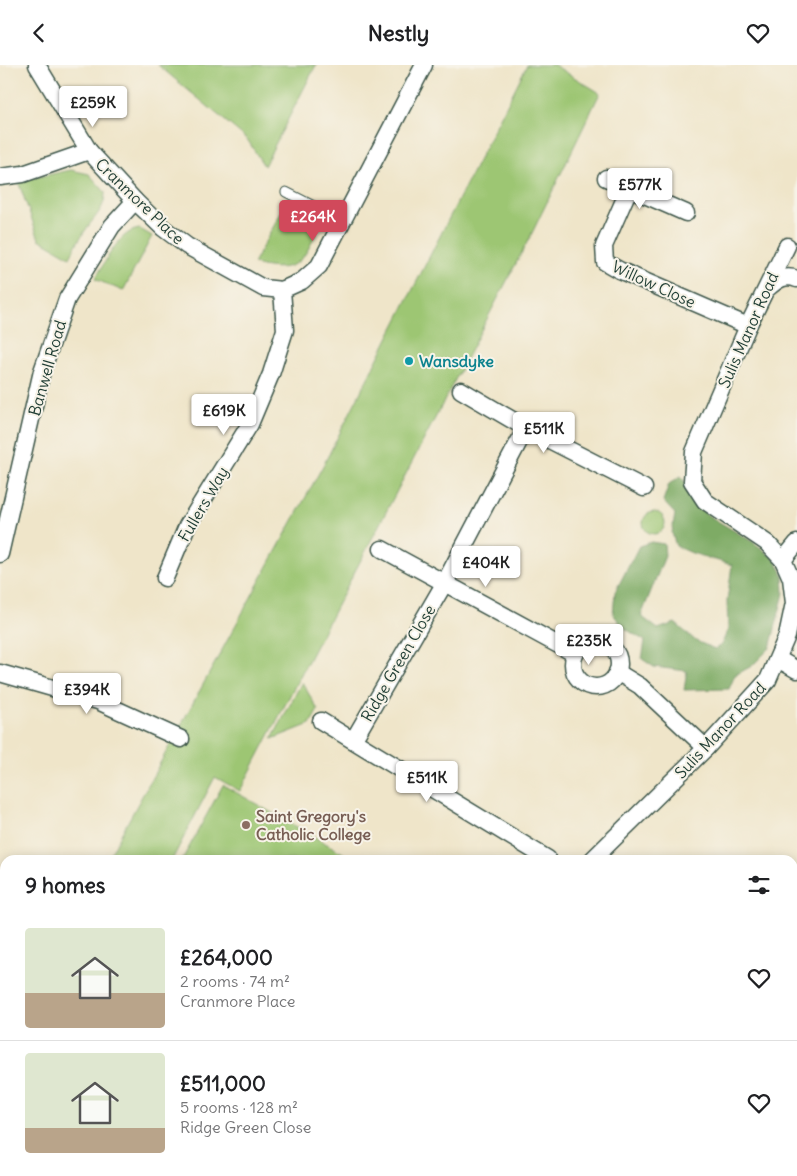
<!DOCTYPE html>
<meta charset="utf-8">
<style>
:root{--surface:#fff;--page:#f2f2f2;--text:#202124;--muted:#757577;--line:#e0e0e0;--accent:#d1495b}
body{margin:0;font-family:Delius,sans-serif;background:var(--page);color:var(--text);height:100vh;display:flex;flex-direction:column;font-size:19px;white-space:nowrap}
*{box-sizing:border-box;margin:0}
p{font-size:16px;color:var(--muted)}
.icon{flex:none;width:28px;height:28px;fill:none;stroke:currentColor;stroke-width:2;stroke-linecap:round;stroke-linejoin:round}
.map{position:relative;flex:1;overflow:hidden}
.side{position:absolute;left:0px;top:790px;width:798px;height:321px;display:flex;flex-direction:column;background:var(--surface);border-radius:15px 15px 0 0;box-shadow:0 2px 12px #0003}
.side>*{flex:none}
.price{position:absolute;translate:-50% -42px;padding:0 11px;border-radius:5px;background:#fff;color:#222;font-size:16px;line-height:32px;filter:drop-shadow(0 1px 2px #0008)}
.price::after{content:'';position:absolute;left:50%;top:30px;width:15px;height:11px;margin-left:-8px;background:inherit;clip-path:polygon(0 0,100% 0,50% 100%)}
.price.selected{background:var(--accent);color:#fff}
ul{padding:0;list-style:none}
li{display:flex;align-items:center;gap:15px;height:125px;padding:0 25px}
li+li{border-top:1px solid var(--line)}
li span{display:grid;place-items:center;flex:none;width:140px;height:100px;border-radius:5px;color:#555}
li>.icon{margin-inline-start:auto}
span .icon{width:60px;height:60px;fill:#fffc;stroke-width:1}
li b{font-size:21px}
h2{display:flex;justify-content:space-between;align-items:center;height:60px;padding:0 25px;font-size:21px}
header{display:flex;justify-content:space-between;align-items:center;height:65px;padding:0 25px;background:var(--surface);font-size:22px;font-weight:700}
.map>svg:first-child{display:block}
.green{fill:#9dc673;stroke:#5e8254}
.forest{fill:#7eab65;stroke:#4e744c}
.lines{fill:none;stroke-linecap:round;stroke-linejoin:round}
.service-casing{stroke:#3e564a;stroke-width:11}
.minor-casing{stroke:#3e564a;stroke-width:19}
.service{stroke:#fff;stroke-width:9}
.minor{stroke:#fff;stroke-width:16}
.culture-dot{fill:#0f9aa8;stroke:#f7f3e8;stroke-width:2}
.education-dot{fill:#8d6e63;stroke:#f7f3e8;stroke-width:2}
.labels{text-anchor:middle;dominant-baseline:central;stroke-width:4;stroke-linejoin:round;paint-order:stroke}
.street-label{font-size:16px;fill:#1f3d34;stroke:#f7f3e8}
.culture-label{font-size:16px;font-weight:bold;fill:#0d838f;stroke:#f7f3e8;text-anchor:start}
.education-label{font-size:16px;font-weight:bold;fill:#785e54;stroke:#f7f3e8;text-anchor:start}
</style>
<header><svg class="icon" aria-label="back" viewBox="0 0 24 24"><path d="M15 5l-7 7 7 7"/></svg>Nestly<svg class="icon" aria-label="heart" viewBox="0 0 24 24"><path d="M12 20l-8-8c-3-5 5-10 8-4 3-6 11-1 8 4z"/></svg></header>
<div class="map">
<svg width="797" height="1111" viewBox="0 0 797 1111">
<rect width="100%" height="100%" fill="#f7f3e8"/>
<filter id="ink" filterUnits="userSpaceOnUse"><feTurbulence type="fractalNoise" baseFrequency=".02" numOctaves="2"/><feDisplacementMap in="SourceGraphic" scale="10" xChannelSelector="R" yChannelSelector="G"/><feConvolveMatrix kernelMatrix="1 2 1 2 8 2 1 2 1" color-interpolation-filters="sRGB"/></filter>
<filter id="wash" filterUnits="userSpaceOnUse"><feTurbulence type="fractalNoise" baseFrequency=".0096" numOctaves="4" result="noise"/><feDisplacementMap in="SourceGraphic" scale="20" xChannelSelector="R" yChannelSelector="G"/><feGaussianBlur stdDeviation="1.12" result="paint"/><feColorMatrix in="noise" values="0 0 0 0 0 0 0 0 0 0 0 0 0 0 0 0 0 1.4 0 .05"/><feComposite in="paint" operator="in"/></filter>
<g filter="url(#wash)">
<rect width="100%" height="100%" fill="#efe5c9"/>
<!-- green -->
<g class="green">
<path d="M158,0h158l-52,101 -17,-27z"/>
<path d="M527,0h27l46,28 -67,138 -293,560 -25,-14 -43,83h-65l218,-398z"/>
<path d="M71,105l18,4 16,18c0,17 -9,23 -18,36 -7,9 -12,19 -17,29l-31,-18 -21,-58z"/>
<path d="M287,137l35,18c-18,39 -21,56 -69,44z"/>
<path d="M140,164l12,7 -29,55 -28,-12c11,-17 23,-48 45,-50z"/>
<circle cx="654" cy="458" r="11"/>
<path d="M302,617l16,28 -8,14 -38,15z"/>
<path d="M223,720l132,75h-173z"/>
<path d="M5,978v118l-5,8v-117z"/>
<path d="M5,1104v2h364l-2,5h-366z"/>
</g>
<!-- forest -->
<path class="forest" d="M681,411l6,9 4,15 18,16 44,26 22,17 8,15 1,19 -14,55 -18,18 -17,9 -6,14 -45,1 3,-19 -33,-4 -12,-8 3,-18 -21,-13 -11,-14 2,-22 24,-46 12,-4 13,2 1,12 -24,60 17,13 17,-6 21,18 19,8 6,-4 7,-15 -1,-29 5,-36 -40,-12 -16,-7 -4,-13 3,-19 -12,-13 6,-17z"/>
</g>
<g filter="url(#ink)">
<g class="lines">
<!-- service casing -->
<g class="service-casing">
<path id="service" d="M286,127l55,28"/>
</g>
<!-- minor casing -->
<g class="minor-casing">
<g id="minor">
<path d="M37,0l52,86 46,50 28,27 24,18 76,42 19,2 20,-9 17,-15 105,-201"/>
<path d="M0,112l23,-3 66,-23"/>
<path d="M606,113l80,35"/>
<path d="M629,124l-25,57 1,16 14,8 129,56"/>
<path d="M768,223c9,-8 17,-14 29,-9"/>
<path d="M461,325l65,38 118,60"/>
<path d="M382,484l193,105"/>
<path d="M0,489l42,-183 25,-72 45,-73 23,-25"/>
<path d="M783,495l14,-17"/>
<path d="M165,513l22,-52 63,-102 21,-50 14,-44 -3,-40"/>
<circle cx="596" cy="599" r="23"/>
<path d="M778,594l19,11"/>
<path d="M617,607l23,14 66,62"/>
<path d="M0,608l98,28 83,38"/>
<path d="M321,656l227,138"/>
<path d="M354,674l90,-155 82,-156"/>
<path d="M592,795l114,-112 62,-68 19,-44 7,-33 -3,-25 -8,-18 -16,-17 -62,-42 -13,-20 2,-29 54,-126 39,-80"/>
<path d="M792,855l5,3"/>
<path d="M792,1035l5,1"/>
<path d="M792,1080l5,-9"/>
<path d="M600,1106l19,5"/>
<path d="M460,1111l1,-5"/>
<path d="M776,1111l2,-5"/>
</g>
</g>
<!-- service -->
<use href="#service" class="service"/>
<!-- minor -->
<use href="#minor" class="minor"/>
</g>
</g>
<!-- markers -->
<circle class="culture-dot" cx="409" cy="296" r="5"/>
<circle class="education-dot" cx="246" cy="760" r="5"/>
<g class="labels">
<!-- street labels -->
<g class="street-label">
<text transform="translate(140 136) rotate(44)">Cranmore Place</text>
<text transform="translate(654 219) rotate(25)">Willow Close</text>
<text transform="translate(748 265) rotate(-66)">Sulis Manor Road</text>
<text transform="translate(47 303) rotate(-74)">Banwell Road</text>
<text transform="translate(203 439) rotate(-60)">Fullers Way</text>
<text transform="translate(398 598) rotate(-60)">Ridge Green Close</text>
<text transform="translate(720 665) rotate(-47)">Sulis Manor Road</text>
</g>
<!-- culture labels -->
<g class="culture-label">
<text x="419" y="296">Wansdyke</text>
</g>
<!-- education labels -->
<g class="education-label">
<text x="256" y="751">Saint Gregory's<tspan x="256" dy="18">Catholic College</tspan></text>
</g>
</g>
</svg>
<b class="price" style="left:93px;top:63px">£259K</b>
<b class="price" style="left:640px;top:145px">£577K</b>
<b class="price selected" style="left:313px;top:177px">£264K</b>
<b class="price" style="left:224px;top:371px">£619K</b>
<b class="price" style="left:544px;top:389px">£511K</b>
<b class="price" style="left:486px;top:523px">£404K</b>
<b class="price" style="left:589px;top:601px">£235K</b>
<b class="price" style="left:87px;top:650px">£394K</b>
<b class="price" style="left:427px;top:738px">£511K</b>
<section class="side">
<h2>9 homes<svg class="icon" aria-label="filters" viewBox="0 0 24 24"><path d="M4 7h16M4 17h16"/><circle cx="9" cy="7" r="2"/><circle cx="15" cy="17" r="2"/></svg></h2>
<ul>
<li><span style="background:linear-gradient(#dfe7d0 65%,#b9a48a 0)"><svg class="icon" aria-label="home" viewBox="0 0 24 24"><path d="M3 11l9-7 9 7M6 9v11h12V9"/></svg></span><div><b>£264,000</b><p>2 rooms · 74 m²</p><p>Cranmore Place</p></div><svg class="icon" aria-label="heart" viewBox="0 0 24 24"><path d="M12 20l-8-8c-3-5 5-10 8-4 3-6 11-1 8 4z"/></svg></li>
<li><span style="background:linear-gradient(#dfe7d0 75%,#b9a48a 0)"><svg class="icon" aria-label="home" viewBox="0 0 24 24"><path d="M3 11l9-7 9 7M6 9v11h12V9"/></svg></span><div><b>£511,000</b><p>5 rooms · 128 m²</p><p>Ridge Green Close</p></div><svg class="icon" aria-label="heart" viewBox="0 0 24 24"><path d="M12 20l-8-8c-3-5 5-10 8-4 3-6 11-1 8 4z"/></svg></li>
</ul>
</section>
</div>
